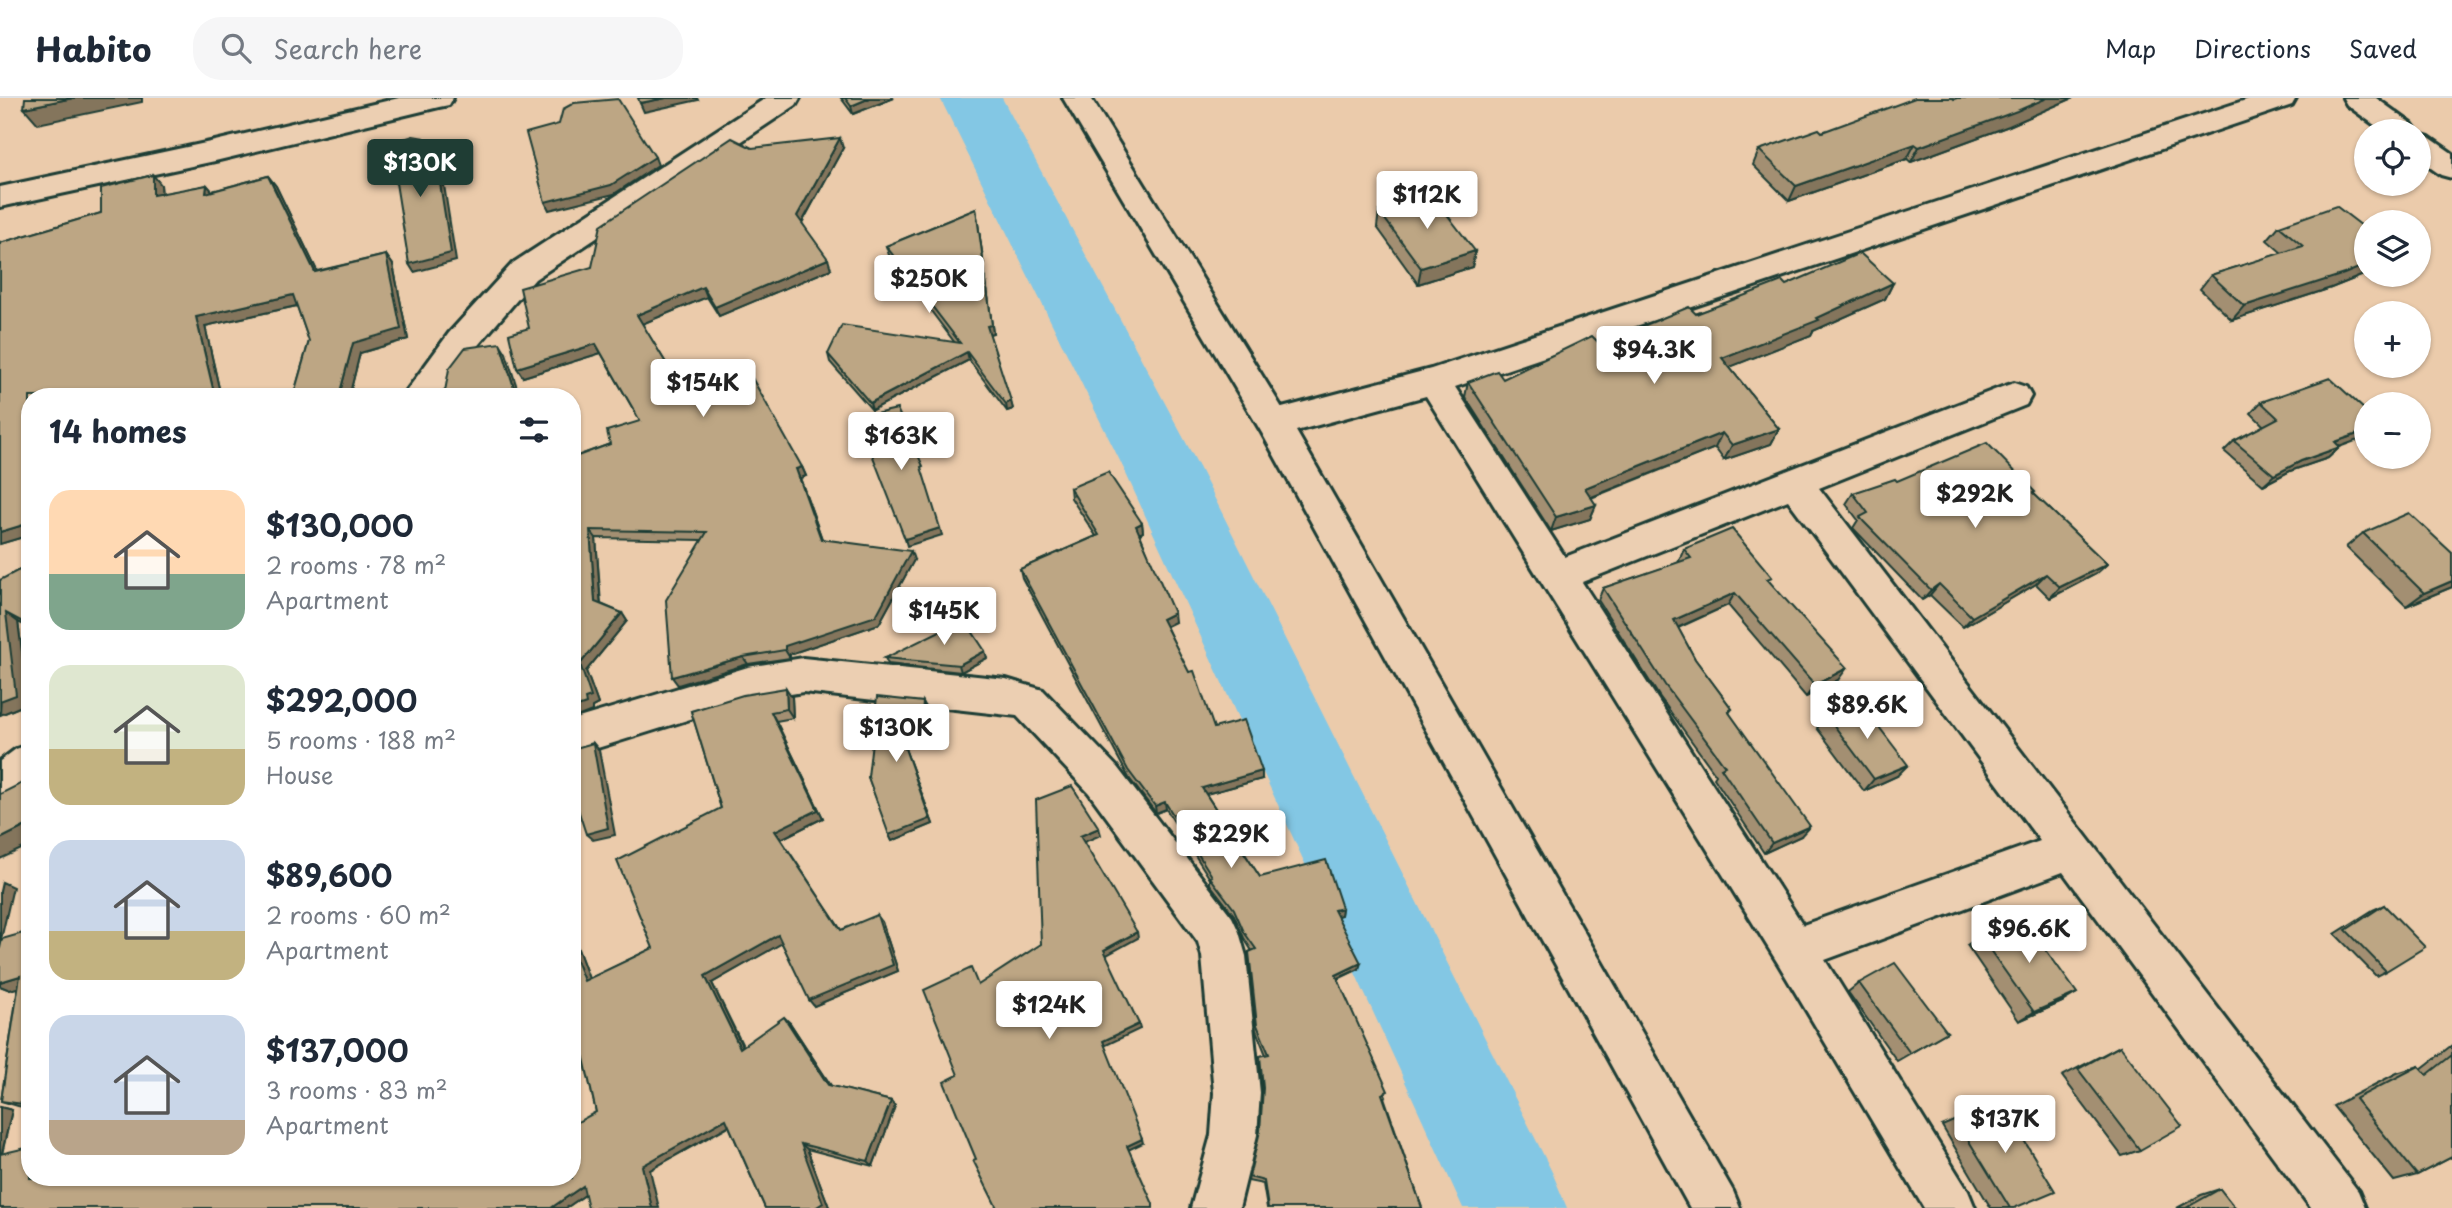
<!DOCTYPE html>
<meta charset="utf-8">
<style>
:root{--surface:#fff;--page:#f6f6f7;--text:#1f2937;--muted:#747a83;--line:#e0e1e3;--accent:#1f3d34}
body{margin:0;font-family:"Playpen Sans",sans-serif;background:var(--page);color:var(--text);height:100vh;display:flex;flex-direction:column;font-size:26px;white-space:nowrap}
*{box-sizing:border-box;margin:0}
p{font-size:23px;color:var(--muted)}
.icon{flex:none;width:38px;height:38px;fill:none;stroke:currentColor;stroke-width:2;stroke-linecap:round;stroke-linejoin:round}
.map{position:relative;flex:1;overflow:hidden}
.details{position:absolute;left:21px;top:290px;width:560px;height:798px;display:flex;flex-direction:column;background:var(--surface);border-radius:28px;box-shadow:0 2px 5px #0004}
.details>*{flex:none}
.tools{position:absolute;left:2354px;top:21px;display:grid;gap:14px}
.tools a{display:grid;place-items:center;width:77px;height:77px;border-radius:50%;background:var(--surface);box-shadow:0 2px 5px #0004;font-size:35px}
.price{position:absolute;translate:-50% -60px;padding:0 16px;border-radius:7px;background:#fff;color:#222;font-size:23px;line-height:46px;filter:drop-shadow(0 2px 4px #0008)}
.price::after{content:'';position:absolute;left:50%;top:42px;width:21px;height:16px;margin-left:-10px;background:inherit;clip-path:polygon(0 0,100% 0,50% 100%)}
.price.on{background:var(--accent);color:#fff}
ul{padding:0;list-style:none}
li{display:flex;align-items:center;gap:21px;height:175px;padding:0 28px}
li span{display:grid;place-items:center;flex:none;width:196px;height:140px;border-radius:21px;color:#555}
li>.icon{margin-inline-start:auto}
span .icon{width:84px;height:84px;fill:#fffc;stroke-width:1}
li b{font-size:30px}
h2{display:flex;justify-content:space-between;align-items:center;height:84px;padding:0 28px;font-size:30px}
header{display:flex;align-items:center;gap:42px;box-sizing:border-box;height:98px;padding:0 35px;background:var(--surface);border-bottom:2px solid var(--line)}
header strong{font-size:33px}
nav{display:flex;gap:38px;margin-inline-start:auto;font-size:24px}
.search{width:490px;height:63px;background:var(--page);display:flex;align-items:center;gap:18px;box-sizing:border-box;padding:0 24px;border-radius:28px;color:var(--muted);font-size:26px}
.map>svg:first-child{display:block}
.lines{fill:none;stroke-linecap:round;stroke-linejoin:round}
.river{fill:#83c7e4;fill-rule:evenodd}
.minor-casing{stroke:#1f3d34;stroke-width:6}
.minor{fill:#eccfb2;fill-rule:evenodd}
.wall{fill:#a38f72;stroke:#1f3d34;stroke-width:2}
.shaded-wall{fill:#84745c;stroke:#1f3d34;stroke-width:2}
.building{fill:#bda684;stroke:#1f3d34;stroke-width:2}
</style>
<header>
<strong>Habito</strong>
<div class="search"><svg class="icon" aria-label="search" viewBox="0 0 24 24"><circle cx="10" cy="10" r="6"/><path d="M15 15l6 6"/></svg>Search here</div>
<nav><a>Map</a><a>Directions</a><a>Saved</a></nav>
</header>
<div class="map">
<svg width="2452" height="1110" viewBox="0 0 2452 1110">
<rect width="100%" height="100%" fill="#ebcbab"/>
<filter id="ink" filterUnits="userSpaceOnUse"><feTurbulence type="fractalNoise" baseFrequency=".0143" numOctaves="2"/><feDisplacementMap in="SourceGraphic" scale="14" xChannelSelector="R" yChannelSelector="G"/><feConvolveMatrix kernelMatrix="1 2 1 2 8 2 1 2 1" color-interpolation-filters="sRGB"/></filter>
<g filter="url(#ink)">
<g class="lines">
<!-- river -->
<path class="river" d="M940,0h62l196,367 354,707 15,36h-104l-341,-743z"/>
<!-- minor casing -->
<g class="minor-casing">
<g id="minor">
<path d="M399,0h54l-4,7 -10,2 -224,54 -215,46v-20l215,-46z"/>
<path d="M766,0h34l-4,7 -261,174 -62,72 -35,46h-36l47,-64 64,-70z"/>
<path d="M1063,0h28l191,310 149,-39 821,-271h44l-4,7 -837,282 110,170 437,-170 12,-4 12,4 5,9 -5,9 -207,83 539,703 7,17h-54l-248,-336 -238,88 143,231 7,17h-51l-145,-243 -353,-569 -130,35 437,760 7,17h-50l-428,-775zM1788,402l252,341 -237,84 -221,-343z"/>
<path d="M2343,0h33l36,26 5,7h-34l-36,-26z"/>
<path d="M2418,36l11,3 23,16v25l-11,-3 -23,-16z"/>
<path d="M803,560l203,21 37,11 74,77 115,150 7,15 7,24 14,137 -3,42 -18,73h-48l20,-73 3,-42 -12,-137 -4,-14 -109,-149 -72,-77 -214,-24 -55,9 -176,55v-36l176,-53z"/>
<path d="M30,646v42l-16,11 -14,5v-41l16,-12z"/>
</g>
</g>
<!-- minor -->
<use href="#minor" class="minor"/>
</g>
<!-- wall -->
<g class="wall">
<path d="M841,0h53l-41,16z"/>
<path d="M1957,0h116l-64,28 -98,36 -4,-3 -118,42 -36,-36 6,-15 63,-18z"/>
<path d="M752,50h91l-41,75 29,46 -112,47 -12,-19 -65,27 38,62 28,10 94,71 4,9 -6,2 22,61 92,21 -35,64 -89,30v4l-42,6 -70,21 24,-145 -106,-2 5,66 21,9 5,8 -41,50 12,33 -6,3v4l-20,8v-261l38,-14 30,-23 -39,-68 -78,24 6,-49 63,-61z"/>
<path d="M153,77l8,10 1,9 45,-9 5,6 56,-15 8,10 41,85 69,-16 7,10 15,74 -48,14 -11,44h-56l16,-56 -12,-35 -92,20 16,71h-191v138l-30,9v-301l101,-30v-25z"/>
<path d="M976,111l17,124 -4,1 24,75 -6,2 -38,-51 -97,50 -42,-48 -2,-8 127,-11 -66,-88 -3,-9z"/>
<path d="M1379,113l96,40 -3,16 -54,17 -41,-57z"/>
<path d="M2279,128l87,3v45l-35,14 -99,32 -32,-31 11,-14 71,-22 -15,-13z"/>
<path d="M1893,185l-8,16 -72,32 -2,4 -82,32 50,62 -8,15 -47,16 -9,-12 -124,50 5,7 -6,14 -39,12 -86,-134 3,-15 35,-3 97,-35 186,-59z"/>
<path d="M2261,304l78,45h1l-12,11 -38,13 -27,14 -39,-34 10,-10 30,-15 -13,-13z"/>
<path d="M1897,383l137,13 73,70 -11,10 -46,24 -14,-14 -73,43 -33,-32 -8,5 -69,-72 5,-8 -12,-16 7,-11z"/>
<path d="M1070,390l72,35 1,9 -3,2 35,88 -9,4 48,102 48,51 -56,15 54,83 82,31 -1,7 -4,1 22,53 -21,10 48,117 -2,1 38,111h-155l-4,-24 -15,-3 12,-49 3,-39 -3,-37 6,-1 -10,-25 -7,-72v-6l3,-1 -8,-13 -10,-23 -24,-31v-5l-44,-70 -10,4 -27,-35 -107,-200 -2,-9 76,-33 -25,-38z"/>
<path d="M2363,435l89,20v34l-46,19 -60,-59z"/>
<path d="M1684,451l85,32 69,99 -32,17 -78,-92 -50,23 17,31 37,50 -3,4 72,123 -37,17 -50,-75 2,-3 -57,-79 -61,-96 5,-12 75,-25z"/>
<path d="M30,478v52l-12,-6 11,81 -29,12v-135z"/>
<path d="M885,560h102l-26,14 -73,-8z"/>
<path d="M792,599l1,21 -17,3 47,97 -42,21 60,91 41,-8 16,49 -84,35 -32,-63 -70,40 31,63 47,-23 41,63 60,15 4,5 -22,60 -66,-17 22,58 -2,1h-62l-36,-82 -79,44 -65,25 -19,13h-566v-101l12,3 -10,44 570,24 24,-66 -19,-86 -5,2v-95l17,46 64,-31 68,-140 -30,-97z"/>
<path d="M923,604l3,6 -4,37 -18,1 29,78 -41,17 -24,-64z"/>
<path d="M1827,618l70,60 -33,15 -47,-63z"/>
<path d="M2384,807l2,66 -10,5 -41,-42 38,-24z"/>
<path d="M30,833v177l-12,-2 -17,-5 17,-114 -8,3 -10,-4v-38z"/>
<path d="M1980,838l82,66 -43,19 -52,-76z"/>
<path d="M1859,885l88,49 -50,29 -49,-69z"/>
<path d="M2452,947v112l-35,18 -23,6 -61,-75 64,-33 22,-7 2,3z"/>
<path d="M2120,948l20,104 -18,6 -60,-80z"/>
<path d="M1956,1022l58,88h-23l-49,-82z"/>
<path d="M2220,1091l15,19h-58l24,-13z"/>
</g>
<!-- shaded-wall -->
<g class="shaded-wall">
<path d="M73,0h69v4l-104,22 -14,-16z"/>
<path d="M666,0h31l1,2 -54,12 -4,-9z"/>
<path d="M870,0h24l-41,16 -2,-8z"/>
<path d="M2047,0h26l-64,28 -98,36 8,-15z"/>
<path d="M840,40l3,10 -43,78 -3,-10z"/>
<path d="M1915,46l-8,15 -118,42 7,-15z"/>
<path d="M655,59l3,8 -44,29 -65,16 -4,-8z"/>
<path d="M436,60l5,8 15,95 -42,11 -5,-8z"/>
<path d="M153,77l8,10 1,20 -9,-10z"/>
<path d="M268,78l8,10 46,95 -7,-9z"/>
<path d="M207,87l8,9 -9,-1z"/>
<path d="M976,111l17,124 -5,1 -1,-8z"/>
<path d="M1475,153l-3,16 -54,17 3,-16z"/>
<path d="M386,157l7,10 15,74 -48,14 -11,44h-5l-4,-5 13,-49z"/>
<path d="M828,161l3,10 -112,47 -4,-9z"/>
<path d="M2366,167v9l-35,14 -99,32 12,-14z"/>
<path d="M1893,185l-8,16 -72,32 -2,4 -96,38 7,-15 95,-40z"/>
<path d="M703,189l4,10 -65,27 -5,-9z"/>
<path d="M293,197l8,10 -96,21 16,71h-6l-19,-80z"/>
<path d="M500,245l6,10 14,44h-3z"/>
<path d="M596,246l5,9 -78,24 -6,-9z"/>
<path d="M967,254l2,8 -97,50 -2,-7z"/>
<path d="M1011,303l2,8 -6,2 -1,-7z"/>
<path d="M1779,331l-8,15 -47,16 8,-15z"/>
<path d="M2366,333v6l-43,16 12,-11z"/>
<path d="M1722,335l-7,15 -136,54 6,-14z"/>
<path d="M2340,349l-12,11 -38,13 -27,14 11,-10 27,-14z"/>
<path d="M802,369l4,9 -6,2 25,69 -29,-78z"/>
<path d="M1596,407l-6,14 -39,12 5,-14z"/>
<path d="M30,425v12l-30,9v-12z"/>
<path d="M1142,425l1,9 -6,3 -1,-9z"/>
<path d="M940,430l2,7 -35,11 -2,-7z"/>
<path d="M590,432l6,8 5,72 -6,-8z"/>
<path d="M911,453l3,9 -35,64 -89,30v4l-5,-8v-4z"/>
<path d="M2107,466l-11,10 -46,24 10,-11z"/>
<path d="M2046,476l-10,10 -73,43 9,-10z"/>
<path d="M2452,483v6l-46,19 18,-13z"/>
<path d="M1939,486l-9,11 -8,5 9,-10z"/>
<path d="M1735,495l-7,12 -60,27 6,-12z"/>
<path d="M6,515l12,9 11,81 -29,12z"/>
<path d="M622,515l5,8 -41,50 12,33 -6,3v4l-20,8v-10l8,-45z"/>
<path d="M1174,515l1,9 -12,6 -1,-9z"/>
<path d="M985,553l2,7 -26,14 -2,-7z"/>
<path d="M743,559l5,7 -70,21 -6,-8z"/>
<path d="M1847,570l-9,12 -32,17 9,-12z"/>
<path d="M786,590l6,9 1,21 -6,-9z"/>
<path d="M923,604l3,6 -4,37 -2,-6z"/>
<path d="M771,614l5,9 47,97 -42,21 -6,-8z"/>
<path d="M593,645l6,7 16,85 -22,5 -7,-6z"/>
<path d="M904,648l29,78 -41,17 -3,-6z"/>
<path d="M1908,667l-11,11 -33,15 10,-12z"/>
<path d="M1262,673v8l-60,16v-7z"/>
<path d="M1165,704l1,7 -10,4 -1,-7z"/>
<path d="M30,726v21l-30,14v-20z"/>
<path d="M1810,728l-9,10 -37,17 8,-10z"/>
<path d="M1099,730l2,7 -19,8 -2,-7z"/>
<path d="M2,784l11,5 -13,57v-53z"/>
<path d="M1342,810l-1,7 -8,2 1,-7z"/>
<path d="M877,817l5,7 16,49 -84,35 -5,-6z"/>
<path d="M1137,834l1,6 -33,18 -1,-6z"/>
<path d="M572,835l20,54 -8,-6 -12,-31z"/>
<path d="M778,837l6,7 -72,41 34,71 -6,-6 -35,-72z"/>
<path d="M1361,865l-2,6 -25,11 2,-5z"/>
<path d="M20,878l10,8 -20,6 -10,-4v-4z"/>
<path d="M2077,895l-15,9 -43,19 15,-9z"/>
<path d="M784,919l6,6 44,67 -6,-5z"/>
<path d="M575,920l9,5 -12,5v-9z"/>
<path d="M1139,926l1,5 -36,17 -1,-5z"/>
<path d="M891,1003l4,5 -22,60 -5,-5z"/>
<path d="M0,1009l12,3 -12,51z"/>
<path d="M726,1021l7,4 -83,47 9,38h-7l-10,-42z"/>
<path d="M1142,1041l1,4 -15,7 -1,-4z"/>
<path d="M801,1046l6,5 22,58 -2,1h-12z"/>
<path d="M583,1088l9,4 -26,18h-15z"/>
</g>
<!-- building -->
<g class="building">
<path d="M25,0h48l-49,10z"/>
<path d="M638,0h28l-26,5z"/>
<path d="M845,0h25l-19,8z"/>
<path d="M1915,0h38l1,1 3,-1h90l-30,13 -98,36 -4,-3 -119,42 -37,-36 60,-21 3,3z"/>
<path d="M618,1l37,58 -44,28 -66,17 -19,-69 33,-9 4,-15 11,-6z"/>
<path d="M413,38l11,2 12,20 15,95 -42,11 -16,-100 -11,-18z"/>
<path d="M732,40l20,10 88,-10 -43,78 31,43 -113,48 -12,-20 -66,28 43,71 20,-7 8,17 44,-18 50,89 -6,2 25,70 90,12 -35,65 -91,30v4l-42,7 -71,20 -6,-77 41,-68 -117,-2 5,72 27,11 -42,51 11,33 -6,2 1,5 -14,5v-251l38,-14 -3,-13 33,-10 -44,-77 -79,24 -8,-34 20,-6 -9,-40 72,-21 9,-42z"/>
<path d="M153,77v20l54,-10 -1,8 62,-17 47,96 71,-17 15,74 -48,14 -13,49 -47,5 16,-56 -16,-46 -97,22 19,80h-185v126l-30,9v-289l101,-30v-25z"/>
<path d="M1432,97l43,56 -54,17 -42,-57z"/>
<path d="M2336,108l30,23v36l-22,9 -100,32 -33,-31 92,-29 -24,-20z"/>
<path d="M976,111l16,116 -5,1 24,75 -5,3 -39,-52 -97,51 -42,-49 14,-29 118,18 -74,-97z"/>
<path d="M1860,155l33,30 -76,35 2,2 -97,38 57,71 -47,16 -10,-12 -137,55 11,17 -40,12 -88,-135 29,-11 6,8 89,-43 8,8 89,-37 7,7 86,-33 4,4z"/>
<path d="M500,245l17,54h-73l5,-28 16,-21z"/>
<path d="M2330,280l36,33v20l-31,11 5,5 -39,14 -27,14 -40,-34 44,-23 -17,-16z"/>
<path d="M265,295l-1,4h-40z"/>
<path d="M897,311l26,57 -2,1 19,61 -35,11 -47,-121z"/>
<path d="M1987,345l48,49 -2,1 74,71 -47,23 -14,-13 -74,43 -33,-33 -8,6 -67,-68 -4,-5 8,-4 -15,-20 42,-14 2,2z"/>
<path d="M1108,374l34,51 -6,3 38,87 -12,6 27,53 5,-1 20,57 30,-8 18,51 -60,17 58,89 66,-17 16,48 -8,2 27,53 -25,12 52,116 -6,3 40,114h-154l-4,-27 -15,-4 11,-46 3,-43 -3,-32 9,-2 -12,-29 -8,-73 7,-3 -12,-17 -10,-23 -24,-32 2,-1 -47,-74 -10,4 -27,-36 -108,-201 79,-34 -29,-47z"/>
<path d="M2409,415l43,40v28l-28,12 -61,-60z"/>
<path d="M1732,431l40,48 -5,2 80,89 -32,17 -80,-92 -61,27 21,39 37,50 -4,2 82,115 -38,17 -51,-75 4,-2 -60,-81 -62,-97 88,-30 -7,-9z"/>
<path d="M19,472l11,6v50l-24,-13 10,82 -16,6v-121z"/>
<path d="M964,521l21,32 -26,14 -74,-7z"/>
<path d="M786,590l1,21 -16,3 47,98 -43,21 66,99 36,-15 16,50 -84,35 -31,-65 -73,41 35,72 44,-31 44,68 63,16 -23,60 -67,-17 22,59 -8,5h-50l-39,-89 -84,47 10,42h-64l-5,-22 -32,22h-551v-54l30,-7v31h542v-53l24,-13 -21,-94 -3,1v-69l12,31 69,-33 -36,-87 104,-53 -30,-97 52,-16z"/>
<path d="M877,599l46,5 -3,37 -18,1 28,79 -41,16 -21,-58z"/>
<path d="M1860,604l48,63 -34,14 -47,-63z"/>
<path d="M593,645l15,85 -22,6 -14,-43v-42z"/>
<path d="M30,681v45l-30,15v-45z"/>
<path d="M1072,688l27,42 -19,8 57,96 -33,18 35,74 -36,17 39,98 -15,7 26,58v4h-156l-24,-48 3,-1 -32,-77 14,-7 -34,-85 47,-22 7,17 63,-41 -5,-144z"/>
<path d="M2384,807l41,42 -39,24 -40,-41z"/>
<path d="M2023,820l54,75 -43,19 -54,-76z"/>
<path d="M30,833v174l-29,-4 19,-125 -20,6v-34l2,-9z"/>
<path d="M1895,865l52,69 -37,21 -51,-70z"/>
<path d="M2120,948l62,80 -42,24 -62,-81z"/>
<path d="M2452,957v102l-35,18 -62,-76 64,-33 8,9z"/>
<path d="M2000,1003l55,90 -41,17h-4l-54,-88z"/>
<path d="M2220,1091l15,19h-49z"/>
</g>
</g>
</svg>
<div class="tools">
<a><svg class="icon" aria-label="locate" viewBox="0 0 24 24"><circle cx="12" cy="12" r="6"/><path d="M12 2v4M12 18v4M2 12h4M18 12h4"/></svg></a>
<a><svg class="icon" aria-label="layers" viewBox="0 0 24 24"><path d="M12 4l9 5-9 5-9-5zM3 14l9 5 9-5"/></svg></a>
<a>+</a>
<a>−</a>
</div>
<b class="price on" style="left:420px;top:101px">$130K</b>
<b class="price" style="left:1427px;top:133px">$112K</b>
<b class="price" style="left:929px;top:217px">$250K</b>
<b class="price" style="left:1654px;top:288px">$94.3K</b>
<b class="price" style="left:703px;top:321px">$154K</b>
<b class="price" style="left:901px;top:374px">$163K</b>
<b class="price" style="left:1975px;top:432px">$292K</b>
<b class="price" style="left:944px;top:549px">$145K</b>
<b class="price" style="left:1867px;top:643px">$89.6K</b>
<b class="price" style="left:896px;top:666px">$130K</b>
<b class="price" style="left:1231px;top:772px">$229K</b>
<b class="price" style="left:2029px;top:867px">$96.6K</b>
<b class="price" style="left:1049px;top:943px">$124K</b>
<b class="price" style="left:2005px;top:1057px">$137K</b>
<section class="details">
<h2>14 homes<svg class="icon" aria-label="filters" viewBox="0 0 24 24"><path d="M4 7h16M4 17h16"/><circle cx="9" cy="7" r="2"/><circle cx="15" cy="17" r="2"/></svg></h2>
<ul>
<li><span style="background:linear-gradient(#ffd9b3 60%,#7fa58c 0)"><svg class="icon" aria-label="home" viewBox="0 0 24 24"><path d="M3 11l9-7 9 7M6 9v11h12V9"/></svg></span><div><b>$130,000</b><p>2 rooms · 78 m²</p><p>Apartment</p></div></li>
<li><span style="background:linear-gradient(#dfe7d0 60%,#c2b280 0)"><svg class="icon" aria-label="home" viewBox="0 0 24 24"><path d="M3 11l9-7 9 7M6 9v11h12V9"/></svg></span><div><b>$292,000</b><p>5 rooms · 188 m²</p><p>House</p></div></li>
<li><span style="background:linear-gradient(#c9d6e8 65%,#c2b280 0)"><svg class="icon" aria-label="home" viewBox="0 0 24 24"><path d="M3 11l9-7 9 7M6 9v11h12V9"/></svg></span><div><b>$89,600</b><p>2 rooms · 60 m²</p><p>Apartment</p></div></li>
<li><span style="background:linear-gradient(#c9d6e8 75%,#b9a48a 0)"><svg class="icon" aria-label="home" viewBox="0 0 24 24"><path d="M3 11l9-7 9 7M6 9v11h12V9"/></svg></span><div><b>$137,000</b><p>3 rooms · 83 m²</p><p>Apartment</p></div></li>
</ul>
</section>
</div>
